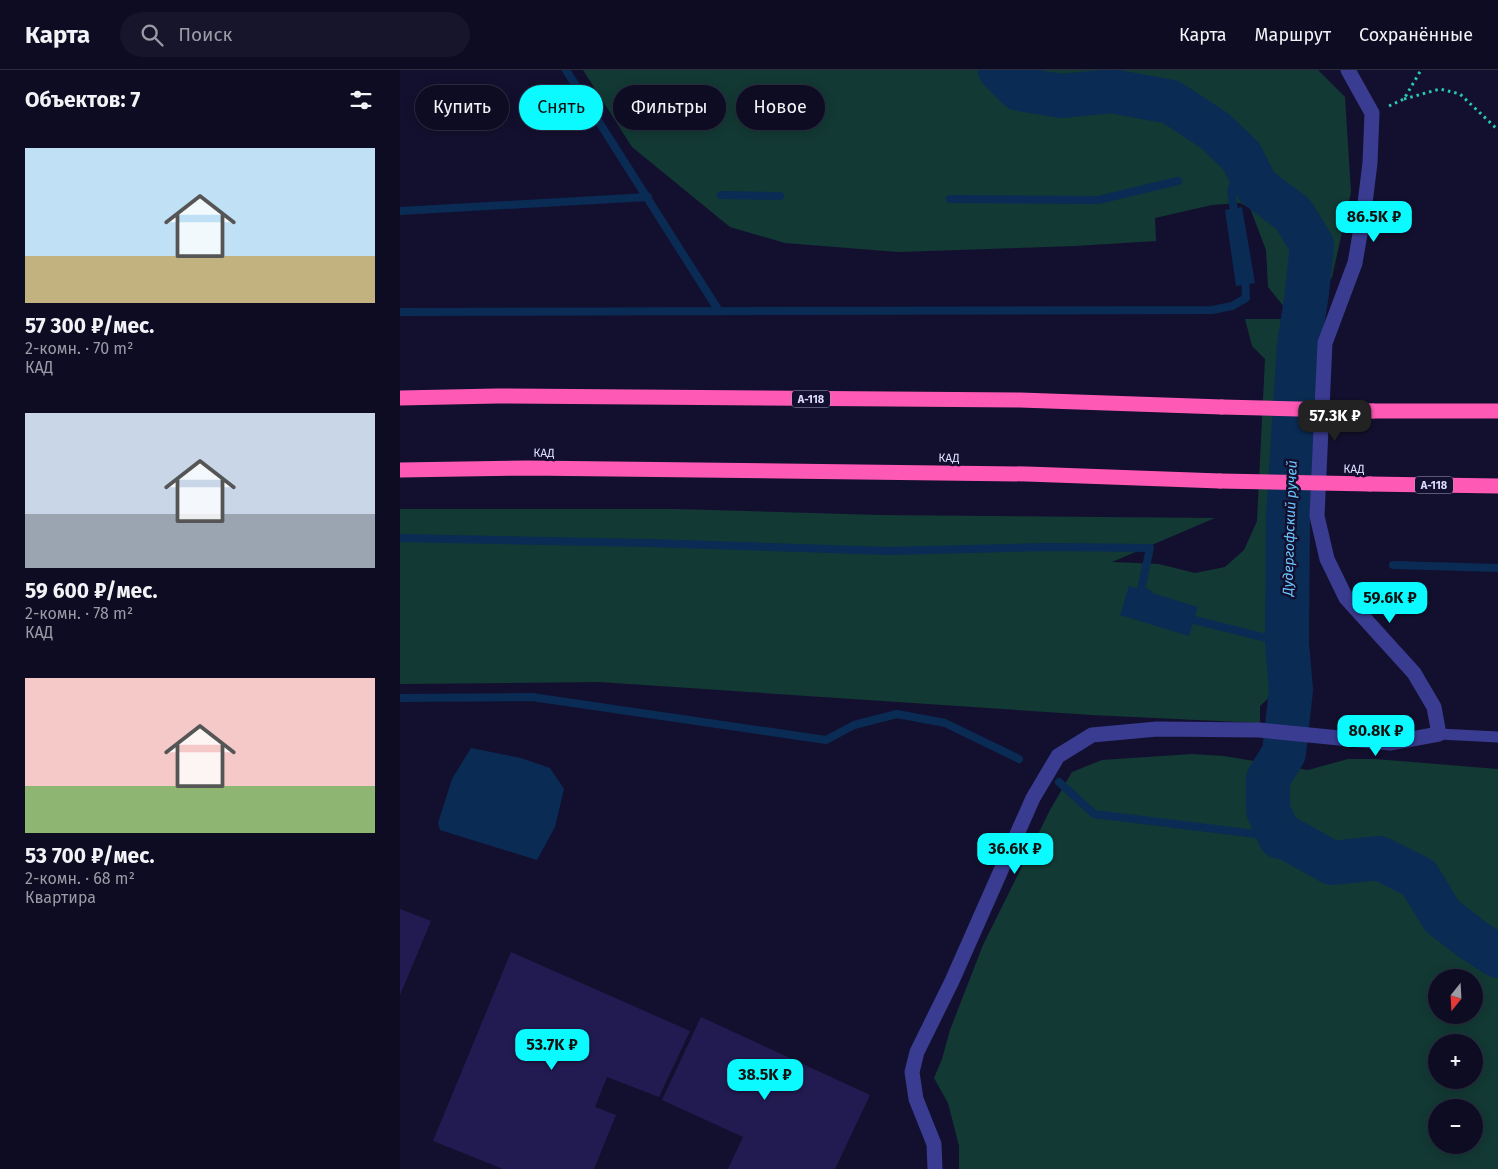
<!DOCTYPE html>
<html lang="ru">
<meta charset="utf-8">
<style>
:root{--surface:#0e0c23;--page:#17152b;--text:#f1f3f6;--muted:#9b9ba6;--line:#2e2c41;--accent:#0afaff}
body{margin:0;font-family:"Fira Sans",sans-serif;background:var(--page);color:var(--text);height:100vh;display:flex;flex-direction:column;font-size:19px;white-space:nowrap}
*{box-sizing:border-box;margin:0}
p{font-size:16px;color:var(--muted)}
.icon{flex:none;width:28px;height:28px;fill:none;stroke:currentColor;stroke-width:2;stroke-linecap:round;stroke-linejoin:round}
.map{position:relative;flex:1;overflow:hidden}
.panel{display:flex;flex-direction:column;background:var(--surface);width:400px}
.panel>*{flex:none}
.top-card{position:absolute;left:15px;top:15px;width:475px;height:45px;display:flex;gap:10px}
.needle{width:32px;rotate:198deg}
.fabs{position:absolute;left:1028px;top:899px;display:grid;gap:10px}
.fabs a{display:grid;place-items:center;width:55px;height:55px;border-radius:50%;background:var(--surface);box-shadow:0 2px 12px #0003,0 0 0 1px var(--line);font-size:25px}
.price{position:absolute;translate:-50% -42px;padding:0 11px;border-radius:10px;background:var(--accent);color:#111;font-size:16px;line-height:32px;filter:drop-shadow(0 1px 2px #0008)}
.price::after{content:'';position:absolute;left:50%;top:30px;width:15px;height:11px;margin-left:-8px;background:inherit;clip-path:polygon(0 0,100% 0,50% 100%)}
.price.selected{background:#222;color:#fff}
ul{padding:0;list-style:none}
li{display:grid;align-content:center;gap:10px;height:265px;padding:0 25px}
li span{display:grid;place-items:center;height:155px;border-radius:0px;color:#555}
li>.icon{margin-inline-start:auto}
span .icon{width:90px;height:90px;fill:#fffc;stroke-width:1}
li b{font-size:21px}
h2{display:flex;justify-content:space-between;align-items:center;height:60px;padding:0 25px;font-size:21px}
.tag{padding:0 18px;border-radius:22px;background:var(--surface);box-shadow:0 2px 12px #0003,0 0 0 1px var(--line);font-size:18px;line-height:45px}
.tag.selected{background:var(--accent);color:#111}
header{display:flex;align-items:center;gap:30px;box-sizing:border-box;height:70px;padding:0 25px;background:var(--surface);border-bottom:1px solid var(--line)}
header strong{font-size:24px}
nav{display:flex;gap:28px;margin-inline-start:auto;font-size:18px}
.search{width:350px;height:45px;background:var(--page);display:flex;align-items:center;gap:12px;box-sizing:border-box;padding:0 18px;border-radius:28px;color:var(--muted);font-size:19px}
main{display:flex;flex:1;min-height:0}
.map>svg:first-child{display:block}
.green{fill:#133935;fill-rule:evenodd}
.water{fill:#0a2b54}
.lines{fill:none;stroke-linecap:round;stroke-linejoin:round}
.stream{stroke:#0a2b54;stroke-width:8}
.river{stroke:#0a2b54;stroke-width:44}
.building{fill:#221b51}
.path{stroke:#29c8b1;stroke-width:3;stroke-dasharray:2.5 4;stroke-linecap:butt}
.lane{stroke:#393c90;stroke-width:11}
.street{stroke:#393c90;stroke-width:15}
.highway{stroke:#ff59b6;stroke-width:15}
.highway-bridge{stroke:#ff59b6;stroke-width:15}
.labels{text-anchor:middle;dominant-baseline:central;stroke-width:5;stroke-linejoin:round;paint-order:stroke}
.shield{fill:#13102f;stroke:#a2a0c1;stroke-width:1}
.shield-label{font-size:11px;font-weight:bold;fill:#dfdeff}
.street-label{font-size:12px;fill:#dfdeff;stroke:#13102f}
.water-label{font-size:14px;font-style:italic;fill:#6cc7ff;stroke:#13102f}
</style>
<header>
<strong>Карта</strong>
<div class="search"><svg class="icon" aria-label="search" viewBox="0 0 24 24"><circle cx="10" cy="10" r="6"/><path d="M15 15l6 6"/></svg>Поиск</div>
<nav><a>Карта</a><a>Маршрут</a><a>Сохранённые</a></nav>
</header>
<main>
<section class="panel">
<h2>Объектов: 7<svg class="icon" aria-label="filters" viewBox="0 0 24 24"><path d="M4 7h16M4 17h16"/><circle cx="9" cy="7" r="2"/><circle cx="15" cy="17" r="2"/></svg></h2>
<ul>
<li><span style="background:linear-gradient(#bfe0f5 70%,#c2b280 0)"><svg class="icon" aria-label="home" viewBox="0 0 24 24"><path d="M3 11l9-7 9 7M6 9v11h12V9"/></svg></span><div><b>57 300 ₽/мес.</b><p>2-комн. · 70 m²</p><p>КАД</p></div></li>
<li><span style="background:linear-gradient(#c9d6e8 65%,#9aa5b1 0)"><svg class="icon" aria-label="home" viewBox="0 0 24 24"><path d="M3 11l9-7 9 7M6 9v11h12V9"/></svg></span><div><b>59 600 ₽/мес.</b><p>2-комн. · 78 m²</p><p>КАД</p></div></li>
<li><span style="background:linear-gradient(#f6c9c9 70%,#8fb573 0)"><svg class="icon" aria-label="home" viewBox="0 0 24 24"><path d="M3 11l9-7 9 7M6 9v11h12V9"/></svg></span><div><b>53 700 ₽/мес.</b><p>2-комн. · 68 m²</p><p>Квартира</p></div></li>
</ul>
</section>
<div class="map">
<svg width="1098" height="1099" viewBox="0 0 1098 1099">
<rect width="100%" height="100%" fill="#13102f"/>
<!-- green -->
<g class="green">
<path d="M183,0h735l27,27 6,95 -19,85 -15,25 -32,6 -17,-21 -2,-37 -16,-42 -10,-5 -28,2 -57,13 1,23 -81,5 -177,6 -113,-9 -55,-16 -98,-80z"/>
<path d="M845,249h49l-7,36 -8,169 3,59 -2,39 -5,32v38l-15,14v17l-168,-8 -493,-33 -199,2v-175h275l204,6 336,3 -103,44 47,2 36,9 30,-6 19,-17 13,-29 8,-162 -13,-13z"/>
<path d="M792,684l32,2 84,14 40,-11h27l123,10v400h-539v-23l-11,-43 -14,-25 8,-19 8,-29 33,-85 67,-135 22,-38 30,-12zM1036,908h38v37h-38zM1036,972h38v38h-38zM1036,1038h38v37h-38z"/>
</g>
<!-- water -->
<g class="water">
<path d="M842,137l13,76 -19,3 -11,-76z"/>
<path d="M729,516l69,21 -9,29 -69,-21z"/>
<path d="M71,678l50,10 29,10 14,21 -9,38 -18,33 -97,-30 -2,-7 14,-44z"/>
</g>
<g class="lines">
<!-- stream -->
<g class="stream">
<path d="M166,0l153,241"/>
<path d="M321,125l59,1"/>
<path d="M550,129l148,1 80,-19"/>
<path d="M0,141l248,-14"/>
<path d="M835,148l-4,-28 5,-9 12,-10"/>
<path d="M0,242l812,-2 20,-4 14,-8 -1,-24"/>
<path d="M0,468l250,5 239,8 161,-4 100,1 -9,42 9,5"/>
<path d="M993,495l105,3"/>
<path d="M786,545l8,5 93,23"/>
<path d="M0,628l132,-1 294,43 28,-15 43,-11 48,9 74,36"/>
<path d="M659,712l35,32 186,23"/>
</g>
<!-- river -->
<path class="river" d="M600,0l19,19 42,7 51,-5 59,11 44,29 26,25 16,31 36,27 19,31 -5,48 -8,52 -11,171 -1,127 4,47 -7,63 -16,26v31l12,27 7,1 45,25 47,-5 40,20 23,38 31,24 25,16"/>
</g>
<!-- building -->
<g class="building">
<path d="M0,839l31,12 -31,74z"/>
<path d="M111,882l179,79 -31,66 -52,-20 -12,30 21,8 -22,54h-91l-70,-28z"/>
<path d="M301,947l169,78 -35,74h-107l15,-32 -81,-37z"/>
</g>
<g class="lines">
<!-- path -->
<g class="path">
<path d="M1004,29l36,-10 20,5 38,36"/>
<path d="M989,36l15,-7 17,-29"/>
</g>
<!-- lane -->
<path class="lane" d="M1039,664l59,3"/>
<!-- street -->
<path class="street" d="M535,1099l-1,-25 -18,-45 -4,-27 5,-20 35,-71 81,-183 25,-42 34,-21 65,-6 102,1 131,13 49,-9 -5,-27 -20,-34 -68,-75 -19,-39 -10,-43 8,-173 30,-80 9,-52 6,-48 2,-50 -24,-43"/>
<!-- highway -->
<g class="highway">
<path d="M0,328l97,-2 523,4 202,7"/>
<path d="M973,341h125"/>
<path d="M0,400l126,-2 501,6 193,7"/>
<path d="M970,414l128,2"/>
</g>
<!-- highway-bridge -->
<g class="highway-bridge">
<path d="M822,337l151,4"/>
<path d="M820,411l150,3"/>
</g>
</g>
<g class="labels">
<!-- shield labels -->
<g class="shield">
<rect x="392" y="320.5" width="38" height="17" rx="4"/>
<rect x="1015" y="406.5" width="38" height="17" rx="4"/>
</g>
<g class="shield-label">
<text x="411" y="329">А-118</text>
<text x="1034" y="415">А-118</text>
</g>
<!-- street labels -->
<g class="street-label">
<text transform="translate(144 383) rotate(1)">КАД</text>
<text transform="translate(549 388) rotate(1)">КАД</text>
<text transform="translate(954 399) rotate(1)">КАД</text>
</g>
<!-- water labels -->
<g class="water-label">
<text transform="translate(890 458) rotate(-88)">Дудергофский ручей</text>
</g>
</g>
</svg>
<div class="fabs">
<a><svg class="needle" viewBox="-14 -14 28 28"><path d="M0-13l5 13h-10z" fill="#e53935"/><path d="M0 13l5-13h-10z" fill="#9b9ba6"/></svg></a>
<a>+</a>
<a>−</a>
</div>
<b class="price" style="left:974px;top:173px">86.5K ₽</b>
<b class="price selected" style="left:935px;top:372px">57.3K ₽</b>
<b class="price" style="left:990px;top:554px">59.6K ₽</b>
<b class="price" style="left:976px;top:687px">80.8K ₽</b>
<b class="price" style="left:615px;top:805px">36.6K ₽</b>
<b class="price" style="left:152px;top:1001px">53.7K ₽</b>
<b class="price" style="left:365px;top:1031px">38.5K ₽</b>
<div class="top-card">
<a class="tag">Купить</a>
<a class="tag selected">Снять</a>
<a class="tag">Фильтры</a>
<a class="tag">Новое</a>
</div>
</div>
</main>
